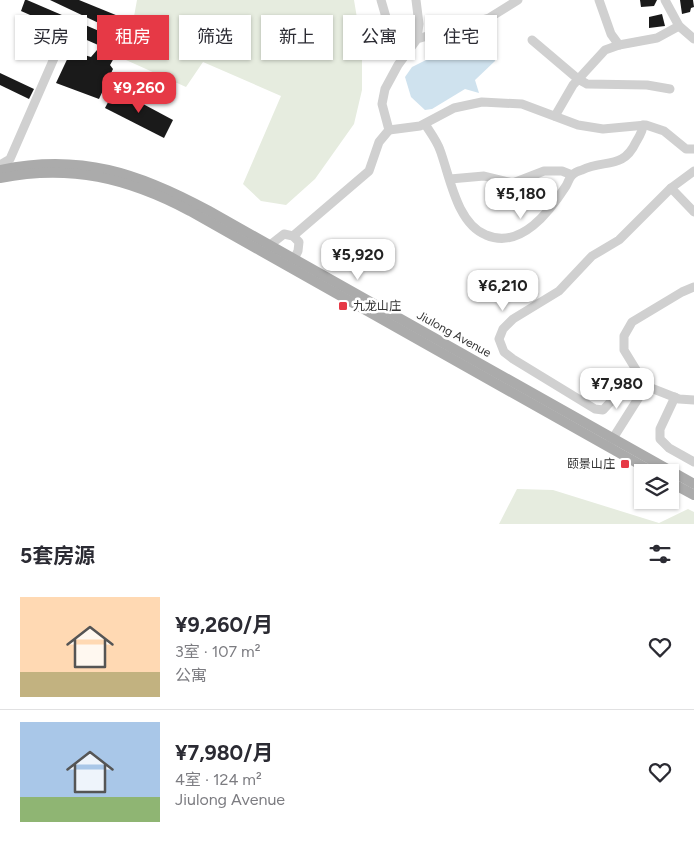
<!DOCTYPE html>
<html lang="zh">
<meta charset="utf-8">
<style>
:root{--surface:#fff;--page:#f2f2f3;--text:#2b2b33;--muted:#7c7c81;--line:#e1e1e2;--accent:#e63946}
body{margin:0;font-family:Figtree,"Noto Sans SC",sans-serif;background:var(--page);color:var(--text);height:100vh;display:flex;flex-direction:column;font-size:19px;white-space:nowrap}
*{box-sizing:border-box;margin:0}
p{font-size:16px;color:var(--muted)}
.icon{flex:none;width:28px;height:28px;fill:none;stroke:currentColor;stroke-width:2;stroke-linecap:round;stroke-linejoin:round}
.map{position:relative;height:524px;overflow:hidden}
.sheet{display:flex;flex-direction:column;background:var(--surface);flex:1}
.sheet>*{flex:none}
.guide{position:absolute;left:15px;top:15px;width:665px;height:45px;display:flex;gap:10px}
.tools{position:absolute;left:634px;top:464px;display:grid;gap:10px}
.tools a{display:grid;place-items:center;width:45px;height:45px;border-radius:0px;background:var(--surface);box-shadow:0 1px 4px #0004;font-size:25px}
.price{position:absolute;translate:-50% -42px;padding:0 11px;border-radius:10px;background:#fff;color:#222;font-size:16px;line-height:32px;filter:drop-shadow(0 1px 2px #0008)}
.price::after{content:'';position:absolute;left:50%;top:30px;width:15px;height:11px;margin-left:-8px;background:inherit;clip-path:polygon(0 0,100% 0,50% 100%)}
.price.selected{background:var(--accent);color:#fff}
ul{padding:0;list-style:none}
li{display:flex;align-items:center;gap:15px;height:125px;padding:0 20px}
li+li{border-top:1px solid var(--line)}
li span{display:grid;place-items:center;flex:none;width:140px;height:100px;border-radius:0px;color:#555}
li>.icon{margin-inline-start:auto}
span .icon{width:60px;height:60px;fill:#fffc;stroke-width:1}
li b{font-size:21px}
h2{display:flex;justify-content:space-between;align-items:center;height:60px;padding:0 20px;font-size:21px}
.tag{padding:0 18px;border-radius:0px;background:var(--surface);box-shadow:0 1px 4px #0004;font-size:18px;line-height:45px}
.tag.selected{background:var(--accent);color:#fff}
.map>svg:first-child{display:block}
.green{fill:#e6ecdf}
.water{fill:#cfe2ee}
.building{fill:#1a1a1a}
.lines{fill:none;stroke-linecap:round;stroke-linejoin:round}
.minor{stroke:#d0d0d0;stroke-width:9}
.major{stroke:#ababab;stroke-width:10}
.poi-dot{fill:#e63946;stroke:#fff;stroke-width:2}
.labels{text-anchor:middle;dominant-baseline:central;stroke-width:5;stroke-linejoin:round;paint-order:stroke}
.poi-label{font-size:12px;fill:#333;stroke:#fff;text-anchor:start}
.street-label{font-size:12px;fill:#333;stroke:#fff}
</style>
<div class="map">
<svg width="694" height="524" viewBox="0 0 694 524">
<rect width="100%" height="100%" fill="#fff"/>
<!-- green -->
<g class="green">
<path d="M137,0h217l8,48v42l-8,34 -39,55 -29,26 -25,-4 -18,-17 38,-88 -78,-34 -17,25 -60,-27z"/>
<path d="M517,489l36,1 106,33 29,-14 6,3v12h-195z"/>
</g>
<!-- water -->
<path class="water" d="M487,30l6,4 2,27 -20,19 4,13 -14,-4 -33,20 -7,1 -14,-13 -6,-20 7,-10 20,-10 13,-10c21,5 27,-5 42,-17z"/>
<!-- building -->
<g class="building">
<path d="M25,0h2l93,40 -6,12 -93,-41z"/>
<path d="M50,0h29l49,20 -6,14z"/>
<path d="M640,0h17l-3,6 -13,1z"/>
<path d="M680,0h13l1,7 -3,1 -1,4 -8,2z"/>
<path d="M662,14l3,12 -16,2v-11z"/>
<path d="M97,50l17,8 -4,7 3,4 -14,30 -43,-16 15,-32 20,6z"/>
<path d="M0,73l34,16 -5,10 -29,-14z"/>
<path d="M115,89l58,31 -9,18 -59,-30z"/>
</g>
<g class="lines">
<!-- minor -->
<g class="minor">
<path d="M381,0l9,31"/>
<path d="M416,0l3,24 -2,15"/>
<path d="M599,0l12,34 8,11"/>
<path d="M665,0l14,26 15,13"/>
<path d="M532,40l46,39 9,5 60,1 23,4"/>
<path d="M555,116l18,-31 32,-35 14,-5 38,-7 22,-12"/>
<path d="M425,124c5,8 12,17 15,26 10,27 17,74 46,85 35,15 64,-24 80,-49 2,-3 3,-8 6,-11 2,-2 6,-4 10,-5 22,-11 41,0 54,-28 3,-5 7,-11 7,-17"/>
<path d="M389,130l31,-4 34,-18 28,-6 40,2 56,21 25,4 43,-4 18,6 22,18h8"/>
<path d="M0,165l10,-6 52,-119"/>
<path d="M450,179l34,-3 29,7 31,-12h18l10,4"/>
<path d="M671,188l23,24"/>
<path d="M293,236l76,-65 10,-29 10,-12 -7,-26 3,-15 13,-24 19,-26 72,-21 29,-18"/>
<path d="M270,245l14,-11 9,2 6,6 -1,9 -4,8"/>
<path d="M694,287l-12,5 -50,30 -8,14v14l22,36 33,13 15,1"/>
<path d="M637,373l-34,37 -8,-1 -82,-50 -9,-7 -5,-13 4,-10 10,-10 46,-28 33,-35 27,-16 52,-52 23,-17"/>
<path d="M675,397l-15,32v10l9,9 25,14"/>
<path d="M610,443l36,-57"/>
</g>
<!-- major -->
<g class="major">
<path d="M0,170c80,-17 139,3 209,41l485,273"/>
<path d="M0,178c70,-14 128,0 190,33l463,261"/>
<path d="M670,482l24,13"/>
</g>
</g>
<!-- markers -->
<g class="poi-dot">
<rect x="338" y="301" width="10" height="10" rx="2.5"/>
<rect x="620" y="459" width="10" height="10" rx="2.5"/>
</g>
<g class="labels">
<!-- poi labels -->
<g class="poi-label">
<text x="353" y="306">九龙山庄</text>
<text x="615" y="464" text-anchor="end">颐景山庄</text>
</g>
<!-- street labels -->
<g class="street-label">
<text transform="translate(454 334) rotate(29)">Jiulong Avenue</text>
</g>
</g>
</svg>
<div class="tools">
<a><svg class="icon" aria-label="layers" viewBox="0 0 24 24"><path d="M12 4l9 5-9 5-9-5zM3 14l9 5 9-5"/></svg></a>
</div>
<b class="price selected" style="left:139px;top:114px">¥9,260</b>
<b class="price" style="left:521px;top:220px">¥5,180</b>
<b class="price" style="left:358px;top:281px">¥5,920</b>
<b class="price" style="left:503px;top:312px">¥6,210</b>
<b class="price" style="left:617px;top:410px">¥7,980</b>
<div class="guide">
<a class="tag">买房</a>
<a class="tag selected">租房</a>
<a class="tag">筛选</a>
<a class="tag">新上</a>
<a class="tag">公寓</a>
<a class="tag">住宅</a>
</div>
</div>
<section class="sheet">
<h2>5套房源<svg class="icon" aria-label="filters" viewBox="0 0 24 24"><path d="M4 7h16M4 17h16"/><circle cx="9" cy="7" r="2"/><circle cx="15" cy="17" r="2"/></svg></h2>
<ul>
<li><span style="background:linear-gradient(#ffd9b3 75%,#c2b280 0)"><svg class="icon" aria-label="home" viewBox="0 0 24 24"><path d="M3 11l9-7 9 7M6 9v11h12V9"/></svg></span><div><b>¥9,260/月</b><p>3室 · 107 m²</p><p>公寓</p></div><svg class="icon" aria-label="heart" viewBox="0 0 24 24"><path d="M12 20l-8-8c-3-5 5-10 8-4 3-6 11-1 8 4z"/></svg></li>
<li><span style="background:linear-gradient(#a9c7e8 75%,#8fb573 0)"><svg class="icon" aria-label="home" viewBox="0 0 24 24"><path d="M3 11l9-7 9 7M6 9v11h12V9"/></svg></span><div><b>¥7,980/月</b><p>4室 · 124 m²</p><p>Jiulong Avenue</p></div><svg class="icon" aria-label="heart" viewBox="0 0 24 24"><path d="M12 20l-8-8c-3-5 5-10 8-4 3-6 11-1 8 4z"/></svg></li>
</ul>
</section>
